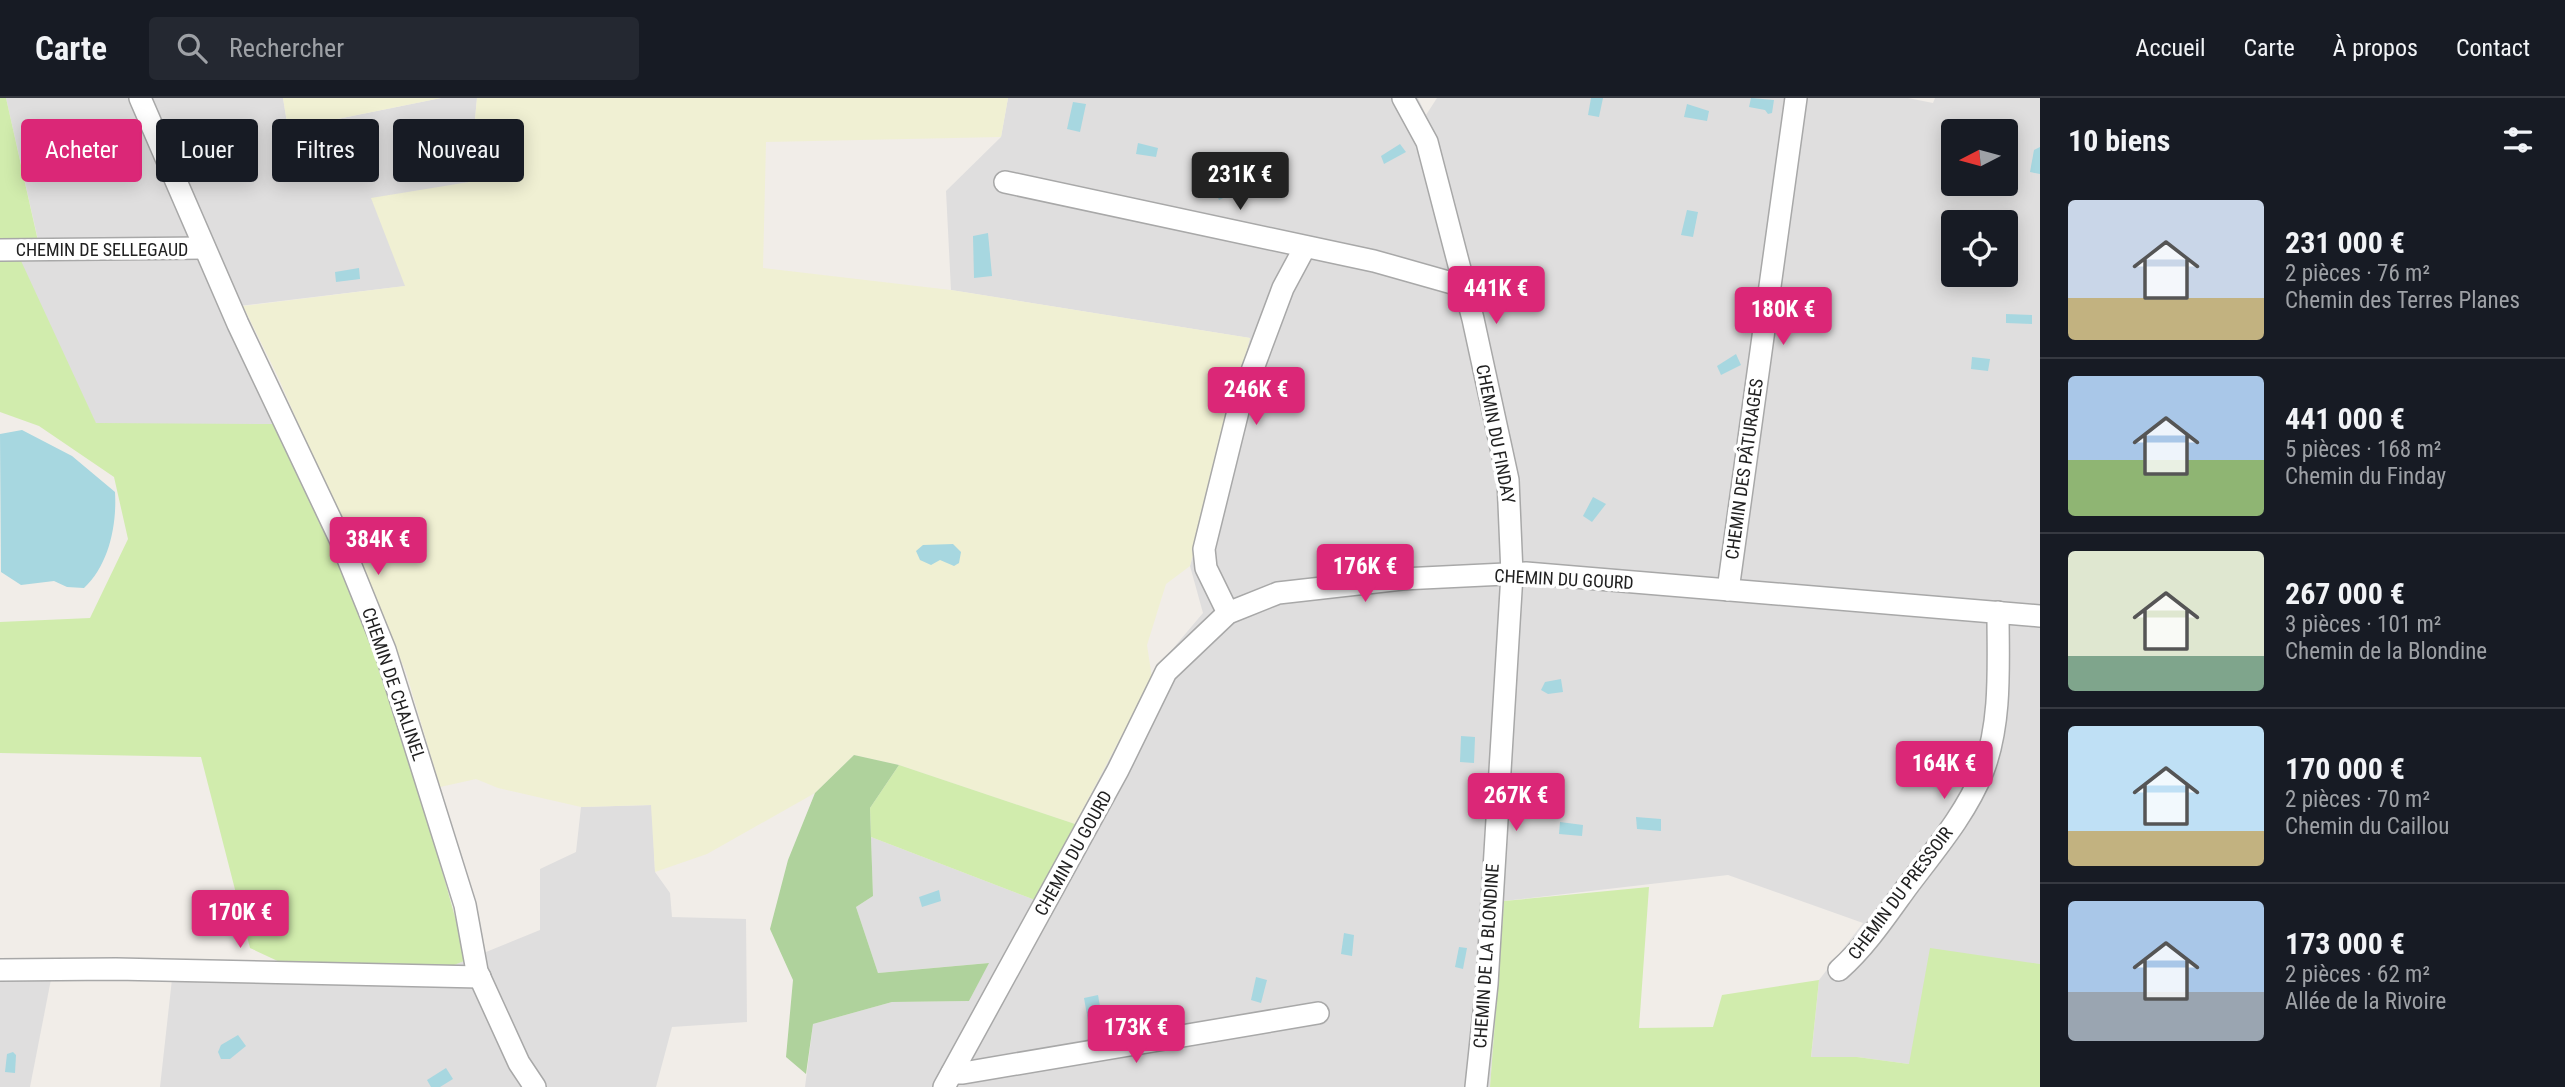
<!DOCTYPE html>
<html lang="fr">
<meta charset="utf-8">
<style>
:root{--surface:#171b24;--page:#242831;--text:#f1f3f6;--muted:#9ea1a6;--line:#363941;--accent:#db2777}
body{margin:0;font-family:"Roboto Condensed",sans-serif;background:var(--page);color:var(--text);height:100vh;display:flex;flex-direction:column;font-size:26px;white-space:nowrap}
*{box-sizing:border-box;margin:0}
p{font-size:23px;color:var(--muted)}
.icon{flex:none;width:38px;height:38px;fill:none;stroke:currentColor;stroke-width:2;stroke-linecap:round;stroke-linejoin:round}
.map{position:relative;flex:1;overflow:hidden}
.drawer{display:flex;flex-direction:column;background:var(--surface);width:525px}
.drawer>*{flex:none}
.hud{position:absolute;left:21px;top:21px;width:665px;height:63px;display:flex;gap:14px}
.needle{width:46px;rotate:264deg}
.tools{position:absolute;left:1941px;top:21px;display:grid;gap:14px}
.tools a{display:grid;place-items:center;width:77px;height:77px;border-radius:7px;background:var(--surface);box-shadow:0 4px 18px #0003;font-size:35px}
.price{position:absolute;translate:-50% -60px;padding:0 16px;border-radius:7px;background:var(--accent);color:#fff;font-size:23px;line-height:46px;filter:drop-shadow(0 2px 4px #0008)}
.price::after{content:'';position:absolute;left:50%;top:42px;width:21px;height:16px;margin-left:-10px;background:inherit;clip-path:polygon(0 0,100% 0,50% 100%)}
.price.current{background:#222;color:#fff}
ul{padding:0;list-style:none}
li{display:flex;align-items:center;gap:21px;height:175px;padding:0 28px}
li+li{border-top:2px solid var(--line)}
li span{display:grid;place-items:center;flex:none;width:196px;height:140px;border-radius:7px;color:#555}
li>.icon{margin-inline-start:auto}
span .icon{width:84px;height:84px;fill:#fffc;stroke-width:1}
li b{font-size:30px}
h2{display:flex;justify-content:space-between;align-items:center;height:84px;padding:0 28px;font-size:30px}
.tag{padding:0 24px;border-radius:7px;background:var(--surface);box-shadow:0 4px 18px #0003;font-size:24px;line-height:63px}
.tag.current{background:var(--accent);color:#fff}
header{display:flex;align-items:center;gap:42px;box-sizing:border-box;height:98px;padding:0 35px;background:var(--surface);border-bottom:2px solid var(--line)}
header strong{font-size:33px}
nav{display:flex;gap:38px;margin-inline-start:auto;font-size:24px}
.search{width:490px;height:63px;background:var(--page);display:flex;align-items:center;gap:18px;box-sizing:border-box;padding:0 24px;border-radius:7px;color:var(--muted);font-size:26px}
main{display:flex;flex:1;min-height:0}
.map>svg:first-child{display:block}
.residential{fill:#dfdede;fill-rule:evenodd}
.farmland{fill:#f0f0d3}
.grass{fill:#d1ecad}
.forest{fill:#afd29c}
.water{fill:#a7d7e0}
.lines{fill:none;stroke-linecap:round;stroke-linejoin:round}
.minor-casing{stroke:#a8a8a8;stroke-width:24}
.minor{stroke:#fff;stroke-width:21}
.labels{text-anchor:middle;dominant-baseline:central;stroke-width:7;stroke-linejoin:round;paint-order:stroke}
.street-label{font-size:18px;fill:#212121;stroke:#fff}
</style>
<header>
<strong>Carte</strong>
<div class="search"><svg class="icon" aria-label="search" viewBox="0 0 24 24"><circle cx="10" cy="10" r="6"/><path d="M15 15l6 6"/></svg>Rechercher</div>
<nav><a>Accueil</a><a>Carte</a><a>À propos</a><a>Contact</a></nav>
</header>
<main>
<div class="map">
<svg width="2040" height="989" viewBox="0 0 2040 989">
<rect width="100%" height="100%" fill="#f1ede8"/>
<!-- residential -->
<g class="residential">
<path d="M6,0h277l5,31 153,-31h36l-8,84 -64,104 -174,21 55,117h-190l-81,-174 25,-1z"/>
<path d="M1008,0h410l8,17 11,-17h471l25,5 2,-5h105v866l-39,-4 -92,104 -52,-7 -46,1 8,-78 44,-57 -135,-48 -224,26 -14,186h-685l8,-63 79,-22 77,-1 19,-38 -110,10 -22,-66 17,-11 -2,-59 164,63 124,-235 44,-52 -13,-47 60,-228 -299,-48 -5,-99 55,-54zM1953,33h53v53h-53zM1953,124h53v53h-53z"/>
<path d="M652,707l3,67 15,21 2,24 74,2 1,103 -75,5 -16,60h-496l14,-126 280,4 86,-35v-61l36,-17 5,-45z"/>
<path d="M0,864l54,2 -24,123h-30z"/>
</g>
<!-- farmland -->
<g class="farmland">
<path d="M283,0h158l-153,31z"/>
<path d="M477,0h531l-7,39 -235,5 -3,126 188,22 299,48 -60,228 -24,18 -19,61 5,33 -77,146 -176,-59 -45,-10 -39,38 -108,61 -52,18 -4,-67 -70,2 -83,-19 -22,-9 -36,8 -34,-115 -128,-295 -35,-71 162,-20 -34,-88 98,-16z"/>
</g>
<!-- grass -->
<g class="grass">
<path d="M0,0h6l34,152h-24l80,173 178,1 86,186 51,149 56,201 -13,5 -172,-2 -32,-15 -49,-191 -201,-4v-131l90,-4 38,-79 -14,-62 -75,-51 -39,-14z"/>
<path d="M899,667l176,59 -40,76 -164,-63 -1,-29z"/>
<path d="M1649,789l-10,141 74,-1 9,-32 97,-15 -8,77h46l52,7 21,-116 110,16v123h-550l14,-186z"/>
</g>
<!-- forest -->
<path class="forest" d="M854,657l45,10 -29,43 3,88 -17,11 22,66 111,-10 -20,38 -77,1 -79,22 -7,50 -20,-17 7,-77 -23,-51 18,-69 27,-67z"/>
<!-- water -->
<g class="water">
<path d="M1591,0h12l-4,19 -11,-2z"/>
<path d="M1751,0l23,2 -2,13 -4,1 -3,-4 -16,-3z"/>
<path d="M1073,4l13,2 -6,28 -13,-3z"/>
<path d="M1687,6l22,7 -2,10 -23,-4z"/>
<path d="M1138,45l20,5 -2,9 -20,-3z"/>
<path d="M1400,46l6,8 -22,12 -3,-8z"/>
<path d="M2040,49v27l-10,-2 4,-22z"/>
<path d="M1236,80l6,11 -23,11 -5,-11z"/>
<path d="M1687,112l11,2 -5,25 -12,-2z"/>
<path d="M988,135l4,43 -18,2 -1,-42z"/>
<path d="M359,170l1,11 -24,3 -1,-10z"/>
<path d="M2006,216l26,1v9l-26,-1z"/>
<path d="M1736,256l5,11 -20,10 -4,-9z"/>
<path d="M1972,259l18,2 -2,12 -17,-2z"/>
<path d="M22,332l50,26 43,36c2,33 -6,73 -31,96l-17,-1 -13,-6 -33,4 -20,-13 -1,-138z"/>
<path d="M1593,399l13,7 -14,18 -9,-6z"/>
<path d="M953,446l8,8 -2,11 -5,3 -14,-6 -9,5 -11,-5 -4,-9 7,-6z"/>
<path d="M1561,581l2,13 -15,2 -7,-4 4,-8z"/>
<path d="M1461,638l14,1 -1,26 -14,-1z"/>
<path d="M1636,719l25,2v12l-24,-2z"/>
<path d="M1560,724l23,3 -1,11 -23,-2z"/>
<path d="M939,792l2,11 -19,6 -3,-10z"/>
<path d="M1344,835l10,2 -2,21 -11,-2z"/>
<path d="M1459,849l8,1 -4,21 -8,-2z"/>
<path d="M1256,879l11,3 -6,23 -10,-3z"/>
<path d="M1098,897l5,28 -14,3 -5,-28z"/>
<path d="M238,937l8,11 -16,13h-9l-3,-7 3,-7z"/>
<path d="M13,954l3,3 -1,18 -10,-1 2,-18z"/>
<path d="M446,970l7,11 -13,8h-9l-4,-7z"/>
</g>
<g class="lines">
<!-- minor casing -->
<g class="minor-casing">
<g id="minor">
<path d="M140,0l98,226 102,215 45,111 80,255 12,66 42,92 16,24"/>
<path d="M1403,0l24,44 46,177 35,161 4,94 -25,410 -11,103"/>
<path d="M1005,84l369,79 92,26"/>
<path d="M0,152l204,-2"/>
<path d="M1728,492l68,-492"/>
<path d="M1228,515l-22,-45 -2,-19 36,-146 43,-115 22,-41"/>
<path d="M0,872l116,-1 364,8"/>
<path d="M1839,872c27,-24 47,-54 68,-83 27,-36 59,-73 76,-116 19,-49 15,-108 15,-159"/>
<path d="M952,975h11l355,-60"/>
<path d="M944,989l174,-317 48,-98 62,-59 50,-20 124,-14 124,-6 514,43"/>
</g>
</g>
<!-- minor -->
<use href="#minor" class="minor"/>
</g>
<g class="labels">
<!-- street labels -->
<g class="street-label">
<text x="102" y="151">CHEMIN DE SELLEGAUD</text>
<text transform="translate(1496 336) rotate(79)">CHEMIN DU FINDAY</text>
<text transform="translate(1744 371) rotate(-82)">CHEMIN DES PÂTURAGES</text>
<text transform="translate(1564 481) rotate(3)">CHEMIN DU GOURD</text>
<text transform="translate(394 586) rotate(71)">CHEMIN DE CHALINEL</text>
<text transform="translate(1073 755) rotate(-61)">CHEMIN DU GOURD</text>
<text transform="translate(1900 795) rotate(-53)">CHEMIN DU PRESSOIR</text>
<text transform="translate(1486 858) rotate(-86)">CHEMIN DE LA BLONDINE</text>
</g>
</g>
</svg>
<div class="tools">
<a><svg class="needle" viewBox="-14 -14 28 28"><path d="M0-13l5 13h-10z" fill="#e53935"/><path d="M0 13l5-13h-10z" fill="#9ea1a6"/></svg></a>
<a><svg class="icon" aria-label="locate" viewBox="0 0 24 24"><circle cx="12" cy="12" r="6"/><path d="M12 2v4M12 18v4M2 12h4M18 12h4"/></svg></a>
</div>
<b class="price current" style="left:1240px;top:114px">231K €</b>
<b class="price" style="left:1496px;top:228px">441K €</b>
<b class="price" style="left:1783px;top:249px">180K €</b>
<b class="price" style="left:1256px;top:329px">246K €</b>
<b class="price" style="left:378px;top:479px">384K €</b>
<b class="price" style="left:1365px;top:506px">176K €</b>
<b class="price" style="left:1944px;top:703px">164K €</b>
<b class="price" style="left:1516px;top:735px">267K €</b>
<b class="price" style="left:240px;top:852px">170K €</b>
<b class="price" style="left:1136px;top:967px">173K €</b>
<div class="hud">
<a class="tag current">Acheter</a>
<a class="tag">Louer</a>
<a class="tag">Filtres</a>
<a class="tag">Nouveau</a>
</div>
</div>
<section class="drawer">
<h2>10 biens<svg class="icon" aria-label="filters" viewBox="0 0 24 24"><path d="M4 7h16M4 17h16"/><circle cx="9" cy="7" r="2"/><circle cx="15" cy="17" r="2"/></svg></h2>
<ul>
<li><span style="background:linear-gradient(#c9d6e8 70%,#c2b280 0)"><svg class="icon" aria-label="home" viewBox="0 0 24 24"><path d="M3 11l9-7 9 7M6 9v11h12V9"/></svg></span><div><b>231 000 €</b><p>2 pièces · 76 m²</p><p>Chemin des Terres Planes</p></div></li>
<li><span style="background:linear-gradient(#a9c7e8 60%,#8fb573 0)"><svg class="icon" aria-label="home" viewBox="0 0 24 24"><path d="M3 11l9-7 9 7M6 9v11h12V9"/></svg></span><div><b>441 000 €</b><p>5 pièces · 168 m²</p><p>Chemin du Finday</p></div></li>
<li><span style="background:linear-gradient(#dfe7d0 75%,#7fa58c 0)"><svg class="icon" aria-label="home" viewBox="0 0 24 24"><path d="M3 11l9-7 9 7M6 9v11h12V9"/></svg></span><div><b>267 000 €</b><p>3 pièces · 101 m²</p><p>Chemin de la Blondine</p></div></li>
<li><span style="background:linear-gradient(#bfe0f5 75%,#c2b280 0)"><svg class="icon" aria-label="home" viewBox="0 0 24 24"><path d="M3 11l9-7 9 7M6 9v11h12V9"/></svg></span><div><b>170 000 €</b><p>2 pièces · 70 m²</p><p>Chemin du Caillou</p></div></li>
<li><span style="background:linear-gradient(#a9c7e8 65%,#9aa5b1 0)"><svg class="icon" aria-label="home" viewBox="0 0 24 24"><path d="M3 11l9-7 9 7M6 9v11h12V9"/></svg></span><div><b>173 000 €</b><p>2 pièces · 62 m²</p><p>Allée de la Rivoire</p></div></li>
</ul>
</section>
</main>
